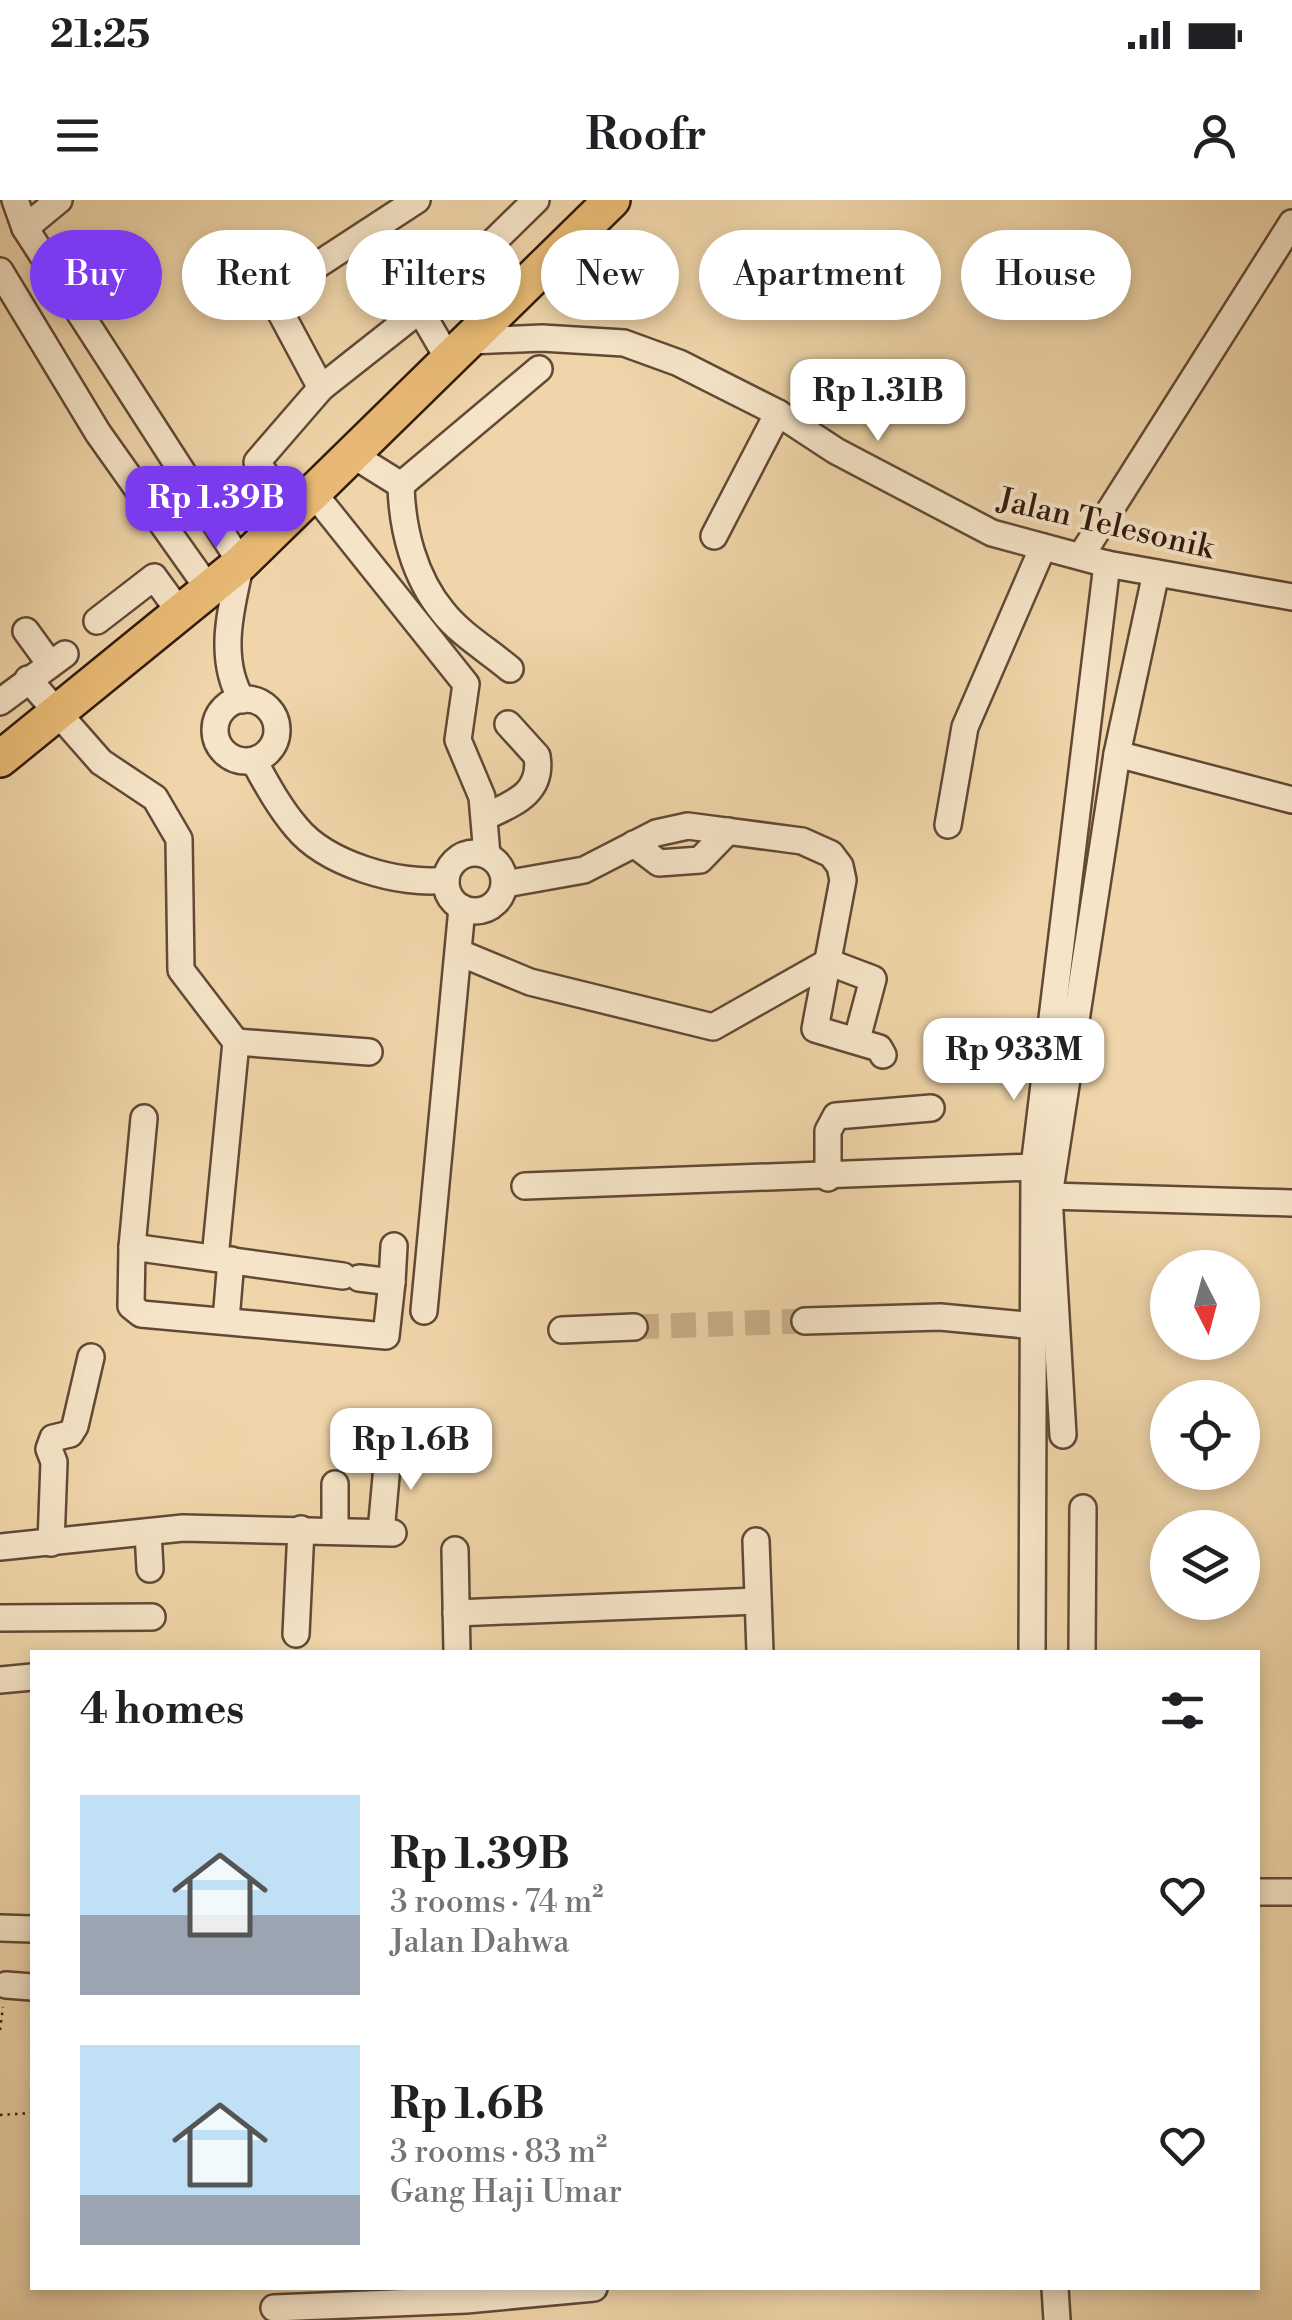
<!DOCTYPE html>
<meta charset="utf-8">
<style>
:root{--surface:#fff;--page:#f6f6f6;--text:#202124;--muted:#757577;--accent:#7c3aed}
body{margin:0;font-family:"Libre Bodoni",serif;background:var(--page);color:var(--text);height:100vh;display:flex;flex-direction:column;font-size:38px;white-space:nowrap}
*{box-sizing:border-box;margin:0}
p{font-size:32px;color:var(--muted)}
.icon{flex:none;width:55px;height:55px;fill:none;stroke:currentColor;stroke-width:2;stroke-linecap:round;stroke-linejoin:round}
.map{position:relative;flex:1;overflow:hidden}
.side{position:absolute;left:30px;top:1450px;width:1230px;height:640px;display:flex;flex-direction:column;background:var(--surface);border-radius:0px;box-shadow:0 5px 15px #0003}
.side>*{flex:none}
.guide{position:absolute;left:30px;top:30px;width:1232px;height:90px;display:flex;gap:20px}
.needle{width:65px;rotate:174deg}
.buttons{position:absolute;left:1150px;top:1050px;display:grid;gap:20px}
.buttons a{display:grid;place-items:center;width:110px;height:110px;border-radius:50%;background:var(--surface);box-shadow:0 5px 15px #0003;font-size:50px}
.price{position:absolute;translate:-50% -85px;padding:0 22px;border-radius:20px;background:#fff;color:#222;font-size:32px;line-height:65px;filter:drop-shadow(0 2px 5px #0008)}
.price::after{content:'';position:absolute;left:50%;top:60px;width:30px;height:22px;margin-left:-15px;background:inherit;clip-path:polygon(0 0,100% 0,50% 100%)}
.price.on{background:var(--accent);color:#fff}
ul{padding:0;list-style:none}
li{display:flex;align-items:center;gap:30px;height:250px;padding:0 50px}
li span{display:grid;place-items:center;flex:none;width:280px;height:200px;border-radius:0px;color:#555}
li>.icon{margin-inline-start:auto}
span .icon{width:120px;height:120px;fill:#fffc;stroke-width:1}
li b{font-size:42px}
h2{display:flex;justify-content:space-between;align-items:center;height:120px;padding:0 50px;font-size:42px}
.chip{padding:0 35px;border-radius:45px;background:var(--surface);box-shadow:0 5px 15px #0003;font-size:35px;line-height:90px}
.chip.on{background:var(--accent);color:#fff}
.status{display:flex;justify-content:space-between;align-items:center;height:70px;padding:0 50px;background:var(--surface);direction:ltr}
.status svg{height:28px;fill:currentColor}
header{display:flex;justify-content:space-between;align-items:center;height:130px;padding:0 50px;background:var(--surface);font-size:45px;font-weight:600}
.map>svg:first-child{display:block}
.lines{fill:none;stroke-linecap:round;stroke-linejoin:round}
.minor-tunnel{stroke:#c9b08a;stroke-width:25;stroke-dasharray:25 12;stroke-linecap:butt}
.minor-casing{stroke:#624936;stroke-width:30}
.highway-casing{stroke:#331a0f;stroke-width:40}
.path{stroke:#331a0f;stroke-width:2.5;stroke-dasharray:2.5 5;stroke-linecap:butt}
.minor{stroke:#f5e4c7;stroke-width:25}
.highway{stroke:#e8ba74;stroke-width:35}
.labels{text-anchor:middle;dominant-baseline:central;stroke-width:8;stroke-linejoin:round;paint-order:stroke}
.street-label{font-size:32px;fill:#331a0f;stroke:#f5e4c7}
</style>
<div class="status"><b>21:25</b><svg viewBox="0 0 49 12"><path d="M0 12V9h3v3zM5 12V6h3v6zM10 12V3h3v9zM15 12V0h3v12zM26 1h20v11H26zM47 4h2v5h-2z"/></svg></div>
<header><svg class="icon" aria-label="menu" viewBox="0 0 24 24"><path d="M4 6h16M4 12h16M4 18h16"/></svg>Roofr<svg class="icon" aria-label="person" viewBox="0 0 24 24"><circle cx="12" cy="8" r="4"/><path d="M4 21q1-7 8-7t8 7"/></svg></header>
<div class="map">
<svg width="1292" height="2120" viewBox="0 0 1292 2120">
<rect width="100%" height="100%" fill="#efd5a9"/>
<filter id="stains"><feTurbulence type="fractalNoise" baseFrequency=".002" numOctaves="4"/><feColorMatrix values="0 0 0 0 .2 0 0 0 0 .09 0 0 0 0 .02 0 0 0 .5 -.17"/></filter>
<radialGradient id="worn" r=".72"><stop offset=".6" stop-color="#630" stop-opacity="0"/><stop offset="1" stop-color="#630" stop-opacity=".3"/></radialGradient>
<g class="lines">
<!-- minor-tunnel -->
<path class="minor-tunnel" d="M634,1127l171,-6"/>
<!-- minor casing -->
<g class="minor-casing">
<g id="minor">
<path d="M15,0l10,28 216,335c-10,44 -24,96 1,137"/>
<path d="M25,28l34,-28"/>
<path d="M0,71l98,162 112,158"/>
<path d="M420,110l29,50"/>
<path d="M470,141l72,-3 82,5 55,20 99,50 58,38 156,82 115,31 185,33"/>
<path d="M321,188l-46,-86 1,-10 141,-92"/>
<path d="M353,255l48,30c1,44 13,92 42,127 17,22 46,39 67,57"/>
<path d="M401,285l138,-116"/>
<path d="M315,295l151,189 -8,56 24,57 5,58"/>
<path d="M293,315l-36,-53 64,-74 119,-94 96,-94"/>
<path d="M714,336l64,-123"/>
<path d="M1081,356l211,-333"/>
<path d="M97,421l57,-44 27,37"/>
<path d="M26,431l24,33"/>
<path d="M28,479l73,83 54,36 24,41 2,131 55,72 -21,216"/>
<circle cx="246" cy="530" r="31"/>
<path d="M0,502l65,-48"/>
<path d="M1117,554l175,46"/>
<path d="M254,561c12,22 25,46 42,66 30,37 104,59 150,53"/>
<path d="M485,617c29,-14 58,-24 52,-61l-29,-32"/>
<path d="M948,625l17,-98 78,-180"/>
<path d="M634,644l25,19 41,-3 28,-29"/>
<circle cx="475" cy="682" r="29"/>
<path d="M505,684l79,-14 72,-37 32,-7 114,15 29,13 9,12 3,14 -28,149 64,19 4,7"/>
<path d="M460,753l70,29 183,45 115,-65 45,17 -16,60"/>
<path d="M236,842l133,10"/>
<path d="M144,918l-12,129 211,29"/>
<path d="M828,978v-47l8,-15 95,-8"/>
<path d="M525,986l509,-19"/>
<path d="M1049,996l243,7"/>
<path d="M132,1047l-1,59 10,8 245,22 6,-54"/>
<path d="M359,1078l33,4 2,-36"/>
<path d="M424,1111l38,-403"/>
<path d="M226,1120l5,-60"/>
<path d="M805,1121l135,-4 96,9"/>
<path d="M562,1130l72,-3"/>
<path d="M1063,1235l-14,-239 68,-442 39,-181"/>
<path d="M335,1330v-46"/>
<path d="M148,1332l2,37"/>
<path d="M381,1332l9,-99 31,-2"/>
<path d="M756,1341l4,111"/>
<path d="M51,1343l3,-81 -5,-13 4,-11 17,-4 5,-8 16,-69"/>
<path d="M0,1347l183,-19 210,5"/>
<path d="M455,1350l2,102"/>
<path d="M456,1413l302,-12"/>
<path d="M0,1418l152,-1"/>
<path d="M296,1434l5,-105"/>
<path d="M1032,1452l2,-485 73,-603"/>
<path d="M1082,1452l1,-144"/>
<path d="M0,1480l32,-3"/>
<path d="M1258,1692h34"/>
<path d="M0,1728l32,1"/>
<path d="M6,1785l26,2"/>
<path d="M1055,2088l2,32"/>
<path d="M274,2108l192,-8 128,-12"/>
</g>
</g>
<!-- highway casing -->
<g class="highway-casing">
<path id="highway" d="M0,559l241,-196 371,-363"/>
</g>
<!-- path -->
<g class="path">
<path d="M0,1830l3,-23"/>
<path d="M0,1915l32,-2"/>
</g>
<!-- minor -->
<use href="#minor" class="minor"/>
<!-- highway -->
<use href="#highway" class="highway"/>
</g>
<g class="labels">
<!-- street labels -->
<g class="street-label">
<text transform="translate(1106 324) rotate(13)">Jalan Telesonik</text>
</g>
</g>
<rect width="100%" height="100%" filter="url(#stains)"/>
<rect width="100%" height="100%" fill="url(#worn)"/>
</svg>
<div class="buttons">
<a><svg class="needle" viewBox="-14 -14 28 28"><path d="M0-13l5 13h-10z" fill="#e53935"/><path d="M0 13l5-13h-10z" fill="#757577"/></svg></a>
<a><svg class="icon" aria-label="locate" viewBox="0 0 24 24"><circle cx="12" cy="12" r="6"/><path d="M12 2v4M12 18v4M2 12h4M18 12h4"/></svg></a>
<a><svg class="icon" aria-label="layers" viewBox="0 0 24 24"><path d="M12 4l9 5-9 5-9-5zM3 14l9 5 9-5"/></svg></a>
</div>
<b class="price" style="left:878px;top:244px">Rp 1.31B</b>
<b class="price on" style="left:216px;top:351px">Rp 1.39B</b>
<b class="price" style="left:1014px;top:903px">Rp 933M</b>
<b class="price" style="left:411px;top:1293px">Rp 1.6B</b>
<div class="guide">
<a class="chip on">Buy</a>
<a class="chip">Rent</a>
<a class="chip">Filters</a>
<a class="chip">New</a>
<a class="chip">Apartment</a>
<a class="chip">House</a>
</div>
<section class="side">
<h2>4 homes<svg class="icon" aria-label="filters" viewBox="0 0 24 24"><path d="M4 7h16M4 17h16"/><circle cx="9" cy="7" r="2"/><circle cx="15" cy="17" r="2"/></svg></h2>
<ul>
<li><span style="background:linear-gradient(#bfe0f5 60%,#9aa5b1 0)"><svg class="icon" aria-label="home" viewBox="0 0 24 24"><path d="M3 11l9-7 9 7M6 9v11h12V9"/></svg></span><div><b>Rp 1.39B</b><p>3 rooms · 74 m²</p><p>Jalan Dahwa</p></div><svg class="icon" aria-label="heart" viewBox="0 0 24 24"><path d="M12 20l-8-8c-3-5 5-10 8-4 3-6 11-1 8 4z"/></svg></li>
<li><span style="background:linear-gradient(#bfe0f5 75%,#9aa5b1 0)"><svg class="icon" aria-label="home" viewBox="0 0 24 24"><path d="M3 11l9-7 9 7M6 9v11h12V9"/></svg></span><div><b>Rp 1.6B</b><p>3 rooms · 83 m²</p><p>Gang Haji Umar</p></div><svg class="icon" aria-label="heart" viewBox="0 0 24 24"><path d="M12 20l-8-8c-3-5 5-10 8-4 3-6 11-1 8 4z"/></svg></li>
</ul>
</section>
</div>
